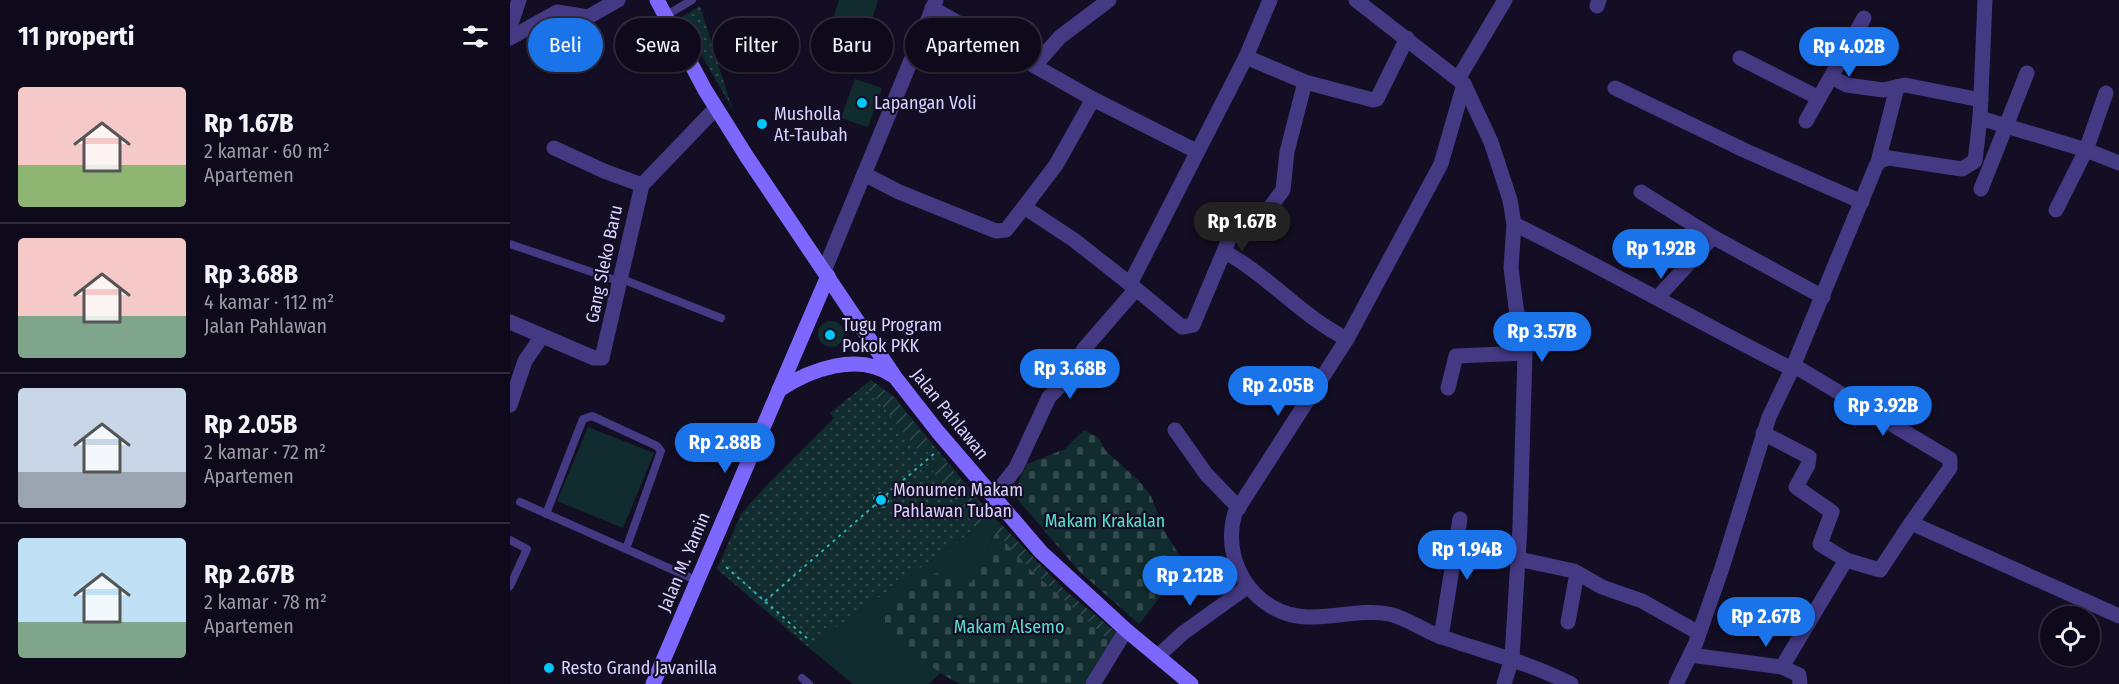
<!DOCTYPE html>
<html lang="id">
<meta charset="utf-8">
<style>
:root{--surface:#0f0a1b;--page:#1d1828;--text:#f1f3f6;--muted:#9b9aa3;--line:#2f2b3a;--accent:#1a73e8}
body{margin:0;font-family:"Fira Sans Condensed",sans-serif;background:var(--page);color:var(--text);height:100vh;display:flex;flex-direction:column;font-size:22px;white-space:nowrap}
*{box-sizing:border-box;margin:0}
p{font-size:20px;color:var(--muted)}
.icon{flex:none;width:33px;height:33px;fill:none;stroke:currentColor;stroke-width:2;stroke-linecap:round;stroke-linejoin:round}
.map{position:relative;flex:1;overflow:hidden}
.sheet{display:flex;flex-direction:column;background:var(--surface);width:510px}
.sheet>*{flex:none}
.guide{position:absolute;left:18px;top:18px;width:570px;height:54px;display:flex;gap:12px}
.tools{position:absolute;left:1530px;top:606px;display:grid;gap:12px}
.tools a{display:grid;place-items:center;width:60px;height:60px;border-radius:50%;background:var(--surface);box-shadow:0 2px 4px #0004,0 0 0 2px var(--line);font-size:30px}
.price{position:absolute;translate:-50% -51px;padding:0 14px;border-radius:21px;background:var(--accent);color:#fff;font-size:20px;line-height:39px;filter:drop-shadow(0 2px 3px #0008)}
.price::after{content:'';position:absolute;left:50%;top:36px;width:18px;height:14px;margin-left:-9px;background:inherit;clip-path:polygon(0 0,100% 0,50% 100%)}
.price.active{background:#222;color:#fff}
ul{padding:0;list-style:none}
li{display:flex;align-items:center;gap:18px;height:150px;padding:0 18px}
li+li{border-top:2px solid var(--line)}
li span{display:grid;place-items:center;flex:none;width:168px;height:120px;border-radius:6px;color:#555}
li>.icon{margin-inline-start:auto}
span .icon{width:72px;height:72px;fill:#fffc;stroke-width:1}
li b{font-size:26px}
h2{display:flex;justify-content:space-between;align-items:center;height:72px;padding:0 18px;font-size:26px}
.pill{padding:0 21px;border-radius:27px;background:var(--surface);box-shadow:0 2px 4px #0004,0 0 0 2px var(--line);font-size:21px;line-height:54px}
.pill.active{background:var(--accent);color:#fff}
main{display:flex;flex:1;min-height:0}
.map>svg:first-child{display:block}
.grass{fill:#112c2e}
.cemetery{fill:url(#cemetery-stones)}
.park{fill:url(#park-dots)}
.garden{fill:url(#garden-furrows)}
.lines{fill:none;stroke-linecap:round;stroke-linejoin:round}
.path{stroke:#2fafb5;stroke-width:2;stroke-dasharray:3 4.5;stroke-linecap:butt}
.service{stroke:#443983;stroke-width:8}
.minor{stroke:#443983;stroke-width:15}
.secondary{stroke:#7c68ff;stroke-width:15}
.poi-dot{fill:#00c8fc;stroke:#140e24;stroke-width:2}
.labels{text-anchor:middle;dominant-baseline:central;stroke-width:4.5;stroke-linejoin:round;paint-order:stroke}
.poi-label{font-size:18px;fill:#dbd1ff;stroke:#140e24;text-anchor:start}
.street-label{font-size:18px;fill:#dbd1ff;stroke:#140e24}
.park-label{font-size:18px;fill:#5ddfcd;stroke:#140e24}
</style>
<main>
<section class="sheet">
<h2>11 properti<svg class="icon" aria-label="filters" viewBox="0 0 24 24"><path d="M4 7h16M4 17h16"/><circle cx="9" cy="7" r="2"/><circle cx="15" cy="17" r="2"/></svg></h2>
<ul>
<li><span style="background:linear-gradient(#f6c9c9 65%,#8fb573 0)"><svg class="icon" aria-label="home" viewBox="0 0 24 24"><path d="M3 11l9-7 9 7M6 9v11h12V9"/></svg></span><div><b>Rp 1.67B</b><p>2 kamar · 60 m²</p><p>Apartemen</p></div></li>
<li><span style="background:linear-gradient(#f6c9c9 65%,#7fa58c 0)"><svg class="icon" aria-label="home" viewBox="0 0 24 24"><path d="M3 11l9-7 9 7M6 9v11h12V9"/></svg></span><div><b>Rp 3.68B</b><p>4 kamar · 112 m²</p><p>Jalan Pahlawan</p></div></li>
<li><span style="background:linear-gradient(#c9d6e8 70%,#9aa5b1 0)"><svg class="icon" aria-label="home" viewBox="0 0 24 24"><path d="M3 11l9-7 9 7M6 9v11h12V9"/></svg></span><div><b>Rp 2.05B</b><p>2 kamar · 72 m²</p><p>Apartemen</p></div></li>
<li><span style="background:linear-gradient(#bfe0f5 70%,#7fa58c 0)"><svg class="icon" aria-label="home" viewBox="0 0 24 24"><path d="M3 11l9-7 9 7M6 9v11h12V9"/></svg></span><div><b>Rp 2.67B</b><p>2 kamar · 78 m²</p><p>Apartemen</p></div></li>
</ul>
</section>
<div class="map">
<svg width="1609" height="684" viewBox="0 0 1609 684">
<defs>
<pattern id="cemetery-stones" width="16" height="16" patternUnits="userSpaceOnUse" patternTransform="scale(1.5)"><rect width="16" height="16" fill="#112c2e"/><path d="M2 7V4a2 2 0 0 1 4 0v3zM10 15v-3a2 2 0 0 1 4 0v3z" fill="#334a4d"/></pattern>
<pattern id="park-dots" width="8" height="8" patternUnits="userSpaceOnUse" patternTransform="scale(1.5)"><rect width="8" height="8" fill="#112c2e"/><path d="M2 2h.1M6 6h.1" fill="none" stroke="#334a4d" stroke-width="1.8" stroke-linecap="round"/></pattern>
<pattern id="garden-furrows" width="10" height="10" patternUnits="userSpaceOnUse" patternTransform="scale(1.5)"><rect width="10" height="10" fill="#112c2e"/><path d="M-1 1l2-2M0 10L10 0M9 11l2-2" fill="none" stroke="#334a4d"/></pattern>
</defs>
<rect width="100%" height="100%" fill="#140e24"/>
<!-- grass -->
<g class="grass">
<path d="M329,0h39l-19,62 -36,-11z"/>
<path d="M345,79l27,9 -14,39 -27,-9z"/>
<circle cx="321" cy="334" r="13"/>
<path d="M78,427l66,26 -31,75 -66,-27z"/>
<path d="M483,517l7,6 -29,61 -31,-11 -25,10 -35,36 26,27 34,27 -11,11h-76l-45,-37z"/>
</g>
<!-- cemetery -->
<g class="cemetery">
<path d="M574,430l14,7 7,13 35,32 11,14 13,35 21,33 -46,60 -60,-53 -66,-77 14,-30 38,-15z"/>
<path d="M486,532l36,39 78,70 -25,43h-125l-20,-11 -34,-27 -26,-26c15,-17 35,-46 59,-47 10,0 23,7 32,10z"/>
</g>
<!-- park -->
<g class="park">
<path d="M190,6l32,102 -52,-90z"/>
<path d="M361,380l23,17 99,120 -185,130 -91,-78 24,-55 24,-27 69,-69 -4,-5z"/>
</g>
<!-- garden -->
<g class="garden">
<path d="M361,380l23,17 37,47 -11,9 -55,-68z"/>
<path d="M433,459l50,58 -15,11 -47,-59z"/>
<path d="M490,523l67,69 49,40 -6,9 -78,-70 -36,-39z"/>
</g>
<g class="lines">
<!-- path -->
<g class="path">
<circle cx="371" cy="500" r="7"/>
<path d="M376,495l50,-43"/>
<path d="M216,567l83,73"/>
<path d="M255,601l111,-97"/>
</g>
<!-- service -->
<g class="service">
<path d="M155,16l27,-16"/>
<path d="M0,244l111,38"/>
<path d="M112,279l99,39"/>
<path d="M10,502l178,79"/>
<path d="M36,514l37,-95 9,-3 65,30 4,5 -35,98"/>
<path d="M0,540l17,9 -17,37"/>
<path d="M292,678l7,6"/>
</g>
<!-- minor -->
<g class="minor">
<path d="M846,0l108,84 -23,80 -94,175 -112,174c-15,49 20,102 72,104 27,1 55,-8 82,-3 18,4 33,16 50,22 45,16 90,26 132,48"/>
<path d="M1087,6l2,-6"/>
<path d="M422,8l161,91 103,52"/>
<path d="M0,27l9,-27"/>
<path d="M0,38l47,-26 31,5 30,-17"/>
<path d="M736,57l59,25 68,18 4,-1 30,-61"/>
<path d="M1230,58l79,40"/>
<path d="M526,64l24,-27 49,-37"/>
<path d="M1321,77l16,8 36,5 22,-5 76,15"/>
<path d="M948,79l47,-79"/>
<path d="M954,84l27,58 19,58 4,24 -3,44 5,39 9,46 -5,173 -8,132 -8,26"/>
<path d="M1105,88l131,63 116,51"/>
<path d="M1470,118l106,32 33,13"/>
<path d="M1296,121l58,-103"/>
<path d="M44,148l50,23 38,14"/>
<path d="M1368,162l19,-75"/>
<path d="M354,174l35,18 97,39 10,-1 18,-23 50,33 56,44 116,-227 24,-57"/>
<path d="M1471,189l46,-116"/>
<path d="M1131,192l72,45 110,60"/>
<path d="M514,207l32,-42 37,-66"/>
<path d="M1546,210l30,-60 20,-57"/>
<path d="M1004,224c94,46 184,98 278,145"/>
<path d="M715,252c44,24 76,64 122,87"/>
<path d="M314,271l112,-271"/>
<path d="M620,284l52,43 11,-2 37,-88 8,-7 24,-12 21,-28 4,-38 18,-70"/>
<path d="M1148,297l55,-60"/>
<path d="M0,322l84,36h8l40,-173 74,-77"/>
<path d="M1283,365l157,94v9l-39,55"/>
<path d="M938,388l8,-32 69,-3"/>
<path d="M0,405l15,-44 17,-25"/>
<path d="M665,430l31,44 33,34"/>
<path d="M1253,433l46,24 -1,8 -12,22 36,25 -12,32 26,16 -64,107"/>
<path d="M483,497l23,-29 33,-71 11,-11 24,-37 52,-60"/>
<path d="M1008,559l56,12 28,16 40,14 57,32"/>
<path d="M1336,560l34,10 31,-47 208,93"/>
<path d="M1058,622l9,-49"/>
<path d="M931,637l19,-118"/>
<path d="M1180,655l92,12 17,8 1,9"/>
<path d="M648,656l25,-23 64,-46"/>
<path d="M583,684l33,-54"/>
<path d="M1166,684l19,-39 27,-77 47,-151 23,-48 84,-203 4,-5 9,-3 73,11 13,-8 5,-43 5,-118"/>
</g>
<!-- secondary -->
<g class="secondary">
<path d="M147,0l48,90 42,67 148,220 43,55 103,120 85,78 65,54"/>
<path d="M269,390c32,-21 79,-38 113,-15"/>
<path d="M143,684l175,-408"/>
</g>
</g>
<!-- markers -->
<g class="poi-dot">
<circle cx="352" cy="103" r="6"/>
<circle cx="252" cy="124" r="6"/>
<circle cx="320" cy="335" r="6"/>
<circle cx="371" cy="500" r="6"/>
<circle cx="39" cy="668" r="6"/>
</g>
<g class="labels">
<!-- poi labels -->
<g class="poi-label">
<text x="364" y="103">Lapangan Voli</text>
<text x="264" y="114">Musholla<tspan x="264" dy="21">At-Taubah</tspan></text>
<text x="332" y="325">Tugu Program<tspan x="332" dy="21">Pokok PKK</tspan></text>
<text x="383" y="490">Monumen Makam<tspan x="383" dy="21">Pahlawan Tuban</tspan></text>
<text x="51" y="668">Resto Grand Javanilla</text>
</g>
<!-- street labels -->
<g class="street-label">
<text transform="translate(94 264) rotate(-78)">Gang Sleko Baru</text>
<text transform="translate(440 414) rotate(51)">Jalan Pahlawan</text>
<text transform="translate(174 562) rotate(-67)">Jalan M. Yamin</text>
</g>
<!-- park labels -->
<g class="park-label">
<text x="595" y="521">Makam Krakalan</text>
<text x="499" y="627">Makam Alsemo</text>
</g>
</g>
</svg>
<div class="tools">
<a><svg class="icon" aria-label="locate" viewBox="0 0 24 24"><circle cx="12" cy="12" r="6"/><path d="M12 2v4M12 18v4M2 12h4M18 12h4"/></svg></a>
</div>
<b class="price" style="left:1339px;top:78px">Rp 4.02B</b>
<b class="price active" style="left:732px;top:253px">Rp 1.67B</b>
<b class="price" style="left:1151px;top:280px">Rp 1.92B</b>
<b class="price" style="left:1032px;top:363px">Rp 3.57B</b>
<b class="price" style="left:560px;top:400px">Rp 3.68B</b>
<b class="price" style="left:768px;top:417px">Rp 2.05B</b>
<b class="price" style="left:1373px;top:437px">Rp 3.92B</b>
<b class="price" style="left:215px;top:474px">Rp 2.88B</b>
<b class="price" style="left:957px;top:581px">Rp 1.94B</b>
<b class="price" style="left:680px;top:607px">Rp 2.12B</b>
<b class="price" style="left:1256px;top:648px">Rp 2.67B</b>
<div class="guide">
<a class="pill active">Beli</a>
<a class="pill">Sewa</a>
<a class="pill">Filter</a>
<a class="pill">Baru</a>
<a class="pill">Apartemen</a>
</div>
</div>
</main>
